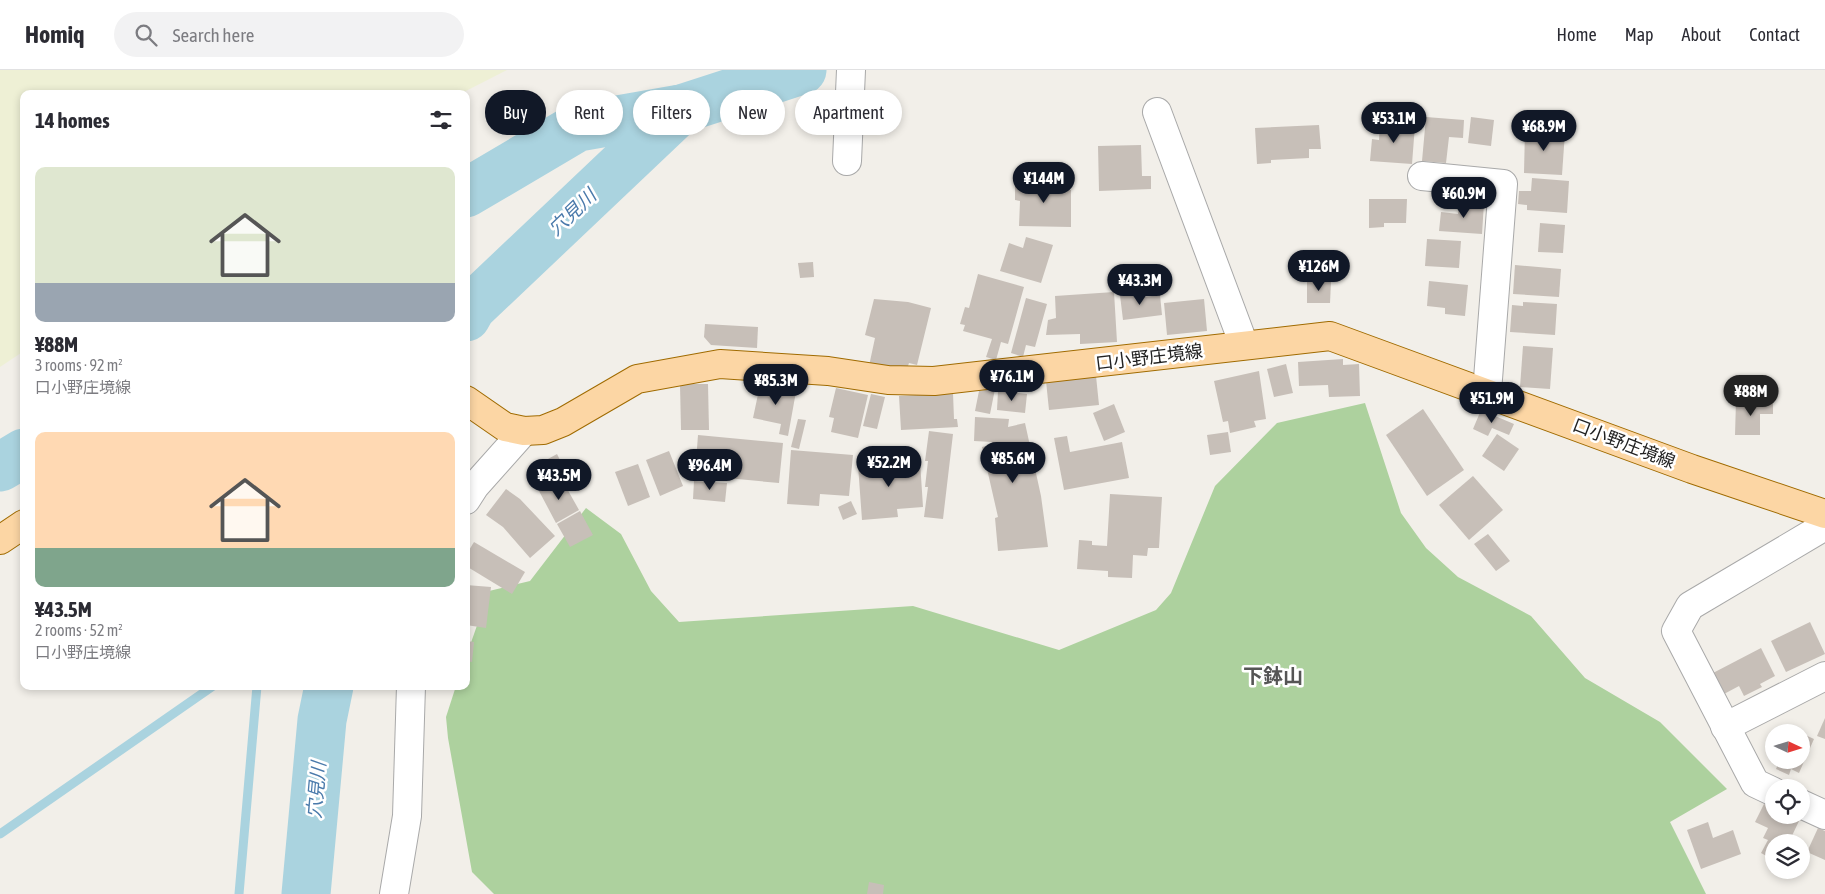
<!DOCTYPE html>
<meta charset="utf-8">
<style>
:root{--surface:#fff;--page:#f2f2f3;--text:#2b2b33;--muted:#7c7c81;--line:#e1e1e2;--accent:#111827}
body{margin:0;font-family:"Asap Condensed","Noto Sans JP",sans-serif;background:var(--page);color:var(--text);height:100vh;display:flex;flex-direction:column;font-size:19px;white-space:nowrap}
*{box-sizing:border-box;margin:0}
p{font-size:16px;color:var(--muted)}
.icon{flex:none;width:28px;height:28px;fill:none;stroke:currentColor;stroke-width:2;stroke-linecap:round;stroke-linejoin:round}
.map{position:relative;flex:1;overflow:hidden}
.sheet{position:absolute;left:20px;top:20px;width:450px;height:600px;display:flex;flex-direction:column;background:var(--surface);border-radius:10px;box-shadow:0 2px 8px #0003}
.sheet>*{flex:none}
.guide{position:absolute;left:485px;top:20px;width:475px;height:45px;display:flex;gap:10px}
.needle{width:32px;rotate:94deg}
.controls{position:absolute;left:1765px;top:654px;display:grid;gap:10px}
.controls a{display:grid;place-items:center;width:45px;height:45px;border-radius:50%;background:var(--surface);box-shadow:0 2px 8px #0003;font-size:25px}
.price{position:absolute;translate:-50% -42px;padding:0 11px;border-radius:18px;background:var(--accent);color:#fff;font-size:16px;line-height:32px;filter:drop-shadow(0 1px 2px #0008)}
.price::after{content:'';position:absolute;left:50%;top:30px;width:15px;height:11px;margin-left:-8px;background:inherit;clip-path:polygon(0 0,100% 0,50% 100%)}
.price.active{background:#222;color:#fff}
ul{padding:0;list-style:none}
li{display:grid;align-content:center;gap:10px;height:265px;padding:0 15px}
li span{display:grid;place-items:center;height:155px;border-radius:10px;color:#555}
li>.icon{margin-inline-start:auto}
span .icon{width:90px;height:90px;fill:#fffc;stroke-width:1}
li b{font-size:21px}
h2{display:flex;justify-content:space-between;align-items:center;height:60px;padding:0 15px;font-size:21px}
.tag{padding:0 18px;border-radius:22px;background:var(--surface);box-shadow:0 2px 8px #0003;font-size:18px;line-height:45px}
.tag.active{background:var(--accent);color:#fff}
header{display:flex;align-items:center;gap:30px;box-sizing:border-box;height:70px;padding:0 25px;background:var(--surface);border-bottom:1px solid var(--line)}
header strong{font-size:24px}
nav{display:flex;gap:28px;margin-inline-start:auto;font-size:18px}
.search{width:350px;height:45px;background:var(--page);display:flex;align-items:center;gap:12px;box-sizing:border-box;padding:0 18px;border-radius:28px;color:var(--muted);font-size:19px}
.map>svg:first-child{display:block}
.farmland{fill:#eef0d5}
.forest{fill:#add19e}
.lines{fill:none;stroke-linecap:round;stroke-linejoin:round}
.stream{stroke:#aad3df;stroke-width:9}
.river{stroke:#aad3df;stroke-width:49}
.building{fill:#c7bfb8}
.minor-casing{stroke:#a9a9a9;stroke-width:30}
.major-casing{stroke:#a06b00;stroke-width:30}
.minor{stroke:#fff;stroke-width:28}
.major{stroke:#fcd6a4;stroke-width:28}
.labels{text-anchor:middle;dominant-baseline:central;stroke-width:5;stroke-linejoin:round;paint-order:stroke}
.street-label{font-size:18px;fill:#222;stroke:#fff}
.water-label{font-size:19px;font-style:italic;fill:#4a7aab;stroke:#fff}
.quarter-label{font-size:20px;font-weight:bold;fill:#555;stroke:#fff}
</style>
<header>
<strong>Homiq</strong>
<div class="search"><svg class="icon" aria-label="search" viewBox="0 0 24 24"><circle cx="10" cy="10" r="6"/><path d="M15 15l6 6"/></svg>Search here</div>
<nav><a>Home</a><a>Map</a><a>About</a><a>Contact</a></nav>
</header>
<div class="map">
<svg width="1825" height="824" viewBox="0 0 1825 824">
<rect width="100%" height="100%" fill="#f2efe9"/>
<!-- farmland -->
<path class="farmland" d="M0,0h507l-47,24h-436v257l-24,16z"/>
<!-- forest -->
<path class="forest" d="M1365,333l36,110 25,35 32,29 73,39 54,62 75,44 67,67 -57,33 36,72h-1212l-22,-22 -24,-134 -2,-21 10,-31h10v-29l23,-66 41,-10 56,-73 35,26 30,57 28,31 234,-16 146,44 97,-40 15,-17 44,-107 62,-63z"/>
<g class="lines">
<!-- stream -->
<g class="stream">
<path d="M0,764l213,-148"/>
<path d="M239,824l18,-208"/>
</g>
<!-- river -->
<g class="river">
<path d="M466,123l112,-66 103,-18 121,-39"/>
<path d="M466,247l5,-9 210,-199"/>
<path d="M0,397l24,-14"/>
<path d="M306,824l16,-174 7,-34"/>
</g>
</g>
<!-- building -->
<g class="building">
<path d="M1426,47l38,3 -1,18 -14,-1 -3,26 -24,-2z"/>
<path d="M1471,47l23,3 -3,26 -23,-3z"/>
<path d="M1380,52l35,3 -3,39 -42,-3 2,-22 7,1z"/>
<path d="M1319,55l2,24h-12v9l-38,2v3l-14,1 -2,-36z"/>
<path d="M1525,59l40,3 -3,43 -38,-2z"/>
<path d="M1141,75l1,31h9v13l-52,2 -1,-45z"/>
<path d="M1532,108l37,3 -2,32 -40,-3v-5l-9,-1 1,-13h12z"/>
<path d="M1015,111l47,1 -1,8h10v37l-52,-1 1,-25 -5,-1z"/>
<path d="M1369,129h38l-1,24h-22v4l-15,1z"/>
<path d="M1459,131l25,2 -2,31 -43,-3 2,-19 17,2z"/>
<path d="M1540,153l25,2 -2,28 -25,-1z"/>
<path d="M1026,167l27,8 -12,38 -41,-12 9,-28 14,5z"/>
<path d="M1427,169l34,2 -2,27 -34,-2z"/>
<path d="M813,192l1,15 -14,1 -2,-15z"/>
<path d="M1515,195l46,4 -2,28 -46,-3z"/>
<path d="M978,204l46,13 -16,57 -7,-2 -5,18 -10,-3 6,-18 -29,-8 2,-6 -5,-1 5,-17 4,1z"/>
<path d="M1307,211l24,1 -1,21h-23z"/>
<path d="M1429,211l39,4 -3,31 -20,-2v-6l-18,-2z"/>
<path d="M1114,222l3,50 -37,2v-10l-34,1 2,-15 8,-2 -1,-22z"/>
<path d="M1135,222l1,6 24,-3 2,20 -39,5 -3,-25z"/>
<path d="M1026,228l21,6 -12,43 -9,-2 -3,12 -12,-4z"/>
<path d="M874,229l34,3 23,6 -14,57 -8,-2 -2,6 -38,-3 6,-28 -10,-3z"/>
<path d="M1204,229l3,32 -40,4 -3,-32z"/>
<path d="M1523,232l34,2 -2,31 -45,-3 2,-27 11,1z"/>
<path d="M705,254l53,3 -1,21 -46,-3 -7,-8z"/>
<path d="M1523,276l30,2 -3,41 -30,-2z"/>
<path d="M1343,289v6l16,-1 1,32 -31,1 -1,-12 -29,1 -1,-24z"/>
<path d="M1286,294l7,29 -19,4 -7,-28z"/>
<path d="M1259,301l7,48 -12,2 2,6 -26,6 -2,-12 -5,1 -9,-41z"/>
<path d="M1096,306l3,29 -50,5 -3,-29z"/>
<path d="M780,313l17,3 -9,50 -9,-2 2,-10 -28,-6 7,-33 19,4z"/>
<path d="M680,314h28l1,46h-28z"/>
<path d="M836,318l32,7 -10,43 -27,-6 3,-14 -5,-1z"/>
<path d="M995,319l-5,25 -15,-3 4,-20z"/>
<path d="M998,321l29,3 -2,19 -28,-3z"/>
<path d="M953,323l1,26h3l1,8 -57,3 -2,-34z"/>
<path d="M871,324l14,3 -8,32 -14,-3z"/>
<path d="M1736,331l37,1v12h-13v21h-25z"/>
<path d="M1114,334l11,28 -21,9 -11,-28z"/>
<path d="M1423,339l41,61 -37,26 -41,-61z"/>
<path d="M1481,340l33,14 -5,11 -17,-7 -4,8 -15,-7z"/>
<path d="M975,347l34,2 -1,8 17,-4 16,73 7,51 -50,4 -3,-33 3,-1 -16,-70 9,-2 1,-3 -18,-1z"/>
<path d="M798,349l8,1 -7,29 -8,-2z"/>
<path d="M929,361l24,3 -10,85 -19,-2 4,-30h-3l3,-26h-3z"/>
<path d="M1228,362l3,20 -21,3 -3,-20z"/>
<path d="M1497,364l22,15 -15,22 -22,-15z"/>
<path d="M698,365l85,8 -4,40 -84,-8z"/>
<path d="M1067,366l3,16 52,-10 7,36 -65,12 -10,-52z"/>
<path d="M791,380l62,5 -4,41 -29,-2 -1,12 -32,-2z"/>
<path d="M669,381l14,35 -23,10 -14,-36z"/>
<path d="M557,384l3,6 -29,16 -3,-6z"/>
<path d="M889,387l1,6 30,-2 3,46 -26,2 1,8 -36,3 -4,-55 18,-1v-6z"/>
<path d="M638,394l12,33 -22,9 -13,-34z"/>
<path d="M1473,406l30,34 -34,30 -30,-35z"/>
<path d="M561,408l18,32 -23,13 -17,-32z"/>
<path d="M694,411l33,2 -2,19 -32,-3z"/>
<path d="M506,419l14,10 35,37 -25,22 -27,-31 -17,-12z"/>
<path d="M1110,424l52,3 -3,51h-11l-1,8 -14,-1 -1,23 -24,-1v-6l-31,-2 2,-29 13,1v4l15,1z"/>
<path d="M851,431l6,13 -14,6 -5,-13z"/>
<path d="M580,441l13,24 -23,12 -13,-23z"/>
<path d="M1488,464l22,27 -14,10 -22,-27z"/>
<path d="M474,472l51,30 -13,22 -46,-28v-11z"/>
<path d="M466,515l25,2 -5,41 -20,-3z"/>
<path d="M1810,552l15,32 -39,18 -15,-31z"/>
<path d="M466,571l8,1 -2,20 -6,-1z"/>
<path d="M1761,578l14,28 -15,8 2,3 -18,9 -5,-10 -15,8 -11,-21z"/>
<path d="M1825,648v21l-8,-3z"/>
<path d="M1801,663l13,6 -15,34 -8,-4 -2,6 -13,-6 4,-9h21z"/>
<path d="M1764,734l10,5v6h12l13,6 -10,21h-15v18l-13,-7 7,-13 -5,-2 5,-10 -13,-6z"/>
<path d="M1708,752l5,16 20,-8 8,24 -40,15 -14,-39z"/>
<path d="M1818,758l7,3v29l-18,-8z"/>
<path d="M869,812l15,3 -1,9h-16z"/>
</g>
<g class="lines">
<!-- minor casing -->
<g class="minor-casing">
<g id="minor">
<path d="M1157,42l87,233"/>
<path d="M847,91l4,-91"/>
<path d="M1422,106l81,8 -16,208"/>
<path d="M466,430l9,-14 49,-55"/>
<path d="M1725,657l100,-51"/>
<path d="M1774,722l-19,-9 -79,-152 14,-25 135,-80"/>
<path d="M1801,734l24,11"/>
<path d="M394,824l13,-78 4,-130"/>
</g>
</g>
<!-- major casing -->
<g class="major-casing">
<g id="major">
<path d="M466,330l39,27 19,4 19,-1 20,-8 74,-43 83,-15 108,7 60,9 46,1 396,-45 362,133 133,45"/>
<path d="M0,470l24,-16"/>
</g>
</g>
<!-- minor -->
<use href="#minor" class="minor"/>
<!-- major -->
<use href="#major" class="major"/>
</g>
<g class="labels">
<!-- street labels -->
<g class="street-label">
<text transform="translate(1149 287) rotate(-7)">口小野庄境線</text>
<text transform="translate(1624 373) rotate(21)">口小野庄境線</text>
</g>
<!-- water labels -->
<g class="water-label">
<text transform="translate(572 142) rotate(-44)">穴見川</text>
<text transform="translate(316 720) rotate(-85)">穴見川</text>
</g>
<!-- quarter labels -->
<g class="quarter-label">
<text x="1273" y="605">下鉢山</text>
</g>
</g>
</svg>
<div class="controls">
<a><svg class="needle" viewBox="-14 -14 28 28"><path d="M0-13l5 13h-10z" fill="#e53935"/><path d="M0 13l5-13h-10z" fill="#7c7c81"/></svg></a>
<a><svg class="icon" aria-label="locate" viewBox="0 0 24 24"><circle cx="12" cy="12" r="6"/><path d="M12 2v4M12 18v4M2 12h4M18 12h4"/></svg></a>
<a><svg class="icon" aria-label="layers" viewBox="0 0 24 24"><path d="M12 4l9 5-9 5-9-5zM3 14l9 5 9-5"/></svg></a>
</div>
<b class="price" style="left:1394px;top:74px">¥53.1M</b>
<b class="price" style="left:1544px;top:82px">¥68.9M</b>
<b class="price" style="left:1044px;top:134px">¥144M</b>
<b class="price" style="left:1464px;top:149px">¥60.9M</b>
<b class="price" style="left:1319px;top:222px">¥126M</b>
<b class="price" style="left:1140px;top:236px">¥43.3M</b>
<b class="price" style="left:1012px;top:332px">¥76.1M</b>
<b class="price" style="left:776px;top:336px">¥85.3M</b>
<b class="price active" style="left:1751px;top:347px">¥88M</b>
<b class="price" style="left:1492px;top:354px">¥51.9M</b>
<b class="price" style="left:1013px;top:414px">¥85.6M</b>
<b class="price" style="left:889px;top:418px">¥52.2M</b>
<b class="price" style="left:710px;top:421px">¥96.4M</b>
<b class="price" style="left:559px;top:431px">¥43.5M</b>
<div class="guide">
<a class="tag active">Buy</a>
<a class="tag">Rent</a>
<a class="tag">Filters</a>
<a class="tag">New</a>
<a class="tag">Apartment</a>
</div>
<section class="sheet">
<h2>14 homes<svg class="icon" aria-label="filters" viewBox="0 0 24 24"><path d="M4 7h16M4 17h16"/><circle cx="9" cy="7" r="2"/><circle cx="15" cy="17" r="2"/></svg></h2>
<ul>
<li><span style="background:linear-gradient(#dfe7d0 75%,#9aa5b1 0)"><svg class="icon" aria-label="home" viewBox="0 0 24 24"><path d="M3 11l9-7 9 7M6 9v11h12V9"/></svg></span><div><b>¥88M</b><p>3 rooms · 92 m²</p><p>口小野庄境線</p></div></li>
<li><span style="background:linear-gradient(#ffd9b3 75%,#7fa58c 0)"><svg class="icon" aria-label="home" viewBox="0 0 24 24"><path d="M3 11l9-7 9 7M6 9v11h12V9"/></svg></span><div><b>¥43.5M</b><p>2 rooms · 52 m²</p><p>口小野庄境線</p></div></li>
</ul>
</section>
</div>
